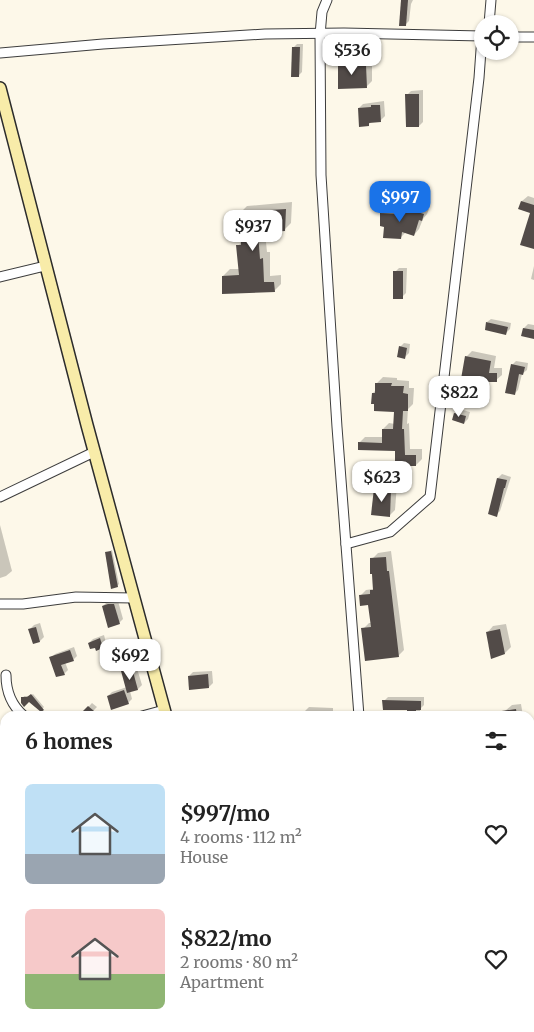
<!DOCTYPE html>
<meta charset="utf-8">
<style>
:root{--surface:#fff;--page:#f2f2f2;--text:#222;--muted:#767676;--accent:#1a73e8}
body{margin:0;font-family:Merriweather,serif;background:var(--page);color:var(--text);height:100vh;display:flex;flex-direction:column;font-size:19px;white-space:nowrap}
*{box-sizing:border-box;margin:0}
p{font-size:16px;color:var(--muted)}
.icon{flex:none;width:28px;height:28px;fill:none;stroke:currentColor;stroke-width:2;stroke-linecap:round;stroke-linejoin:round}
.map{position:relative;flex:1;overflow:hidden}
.sheet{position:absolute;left:0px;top:711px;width:535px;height:321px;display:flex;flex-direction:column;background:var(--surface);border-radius:15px 15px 0 0;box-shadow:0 1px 4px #0004}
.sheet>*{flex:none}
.controls{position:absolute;left:474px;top:15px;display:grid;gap:10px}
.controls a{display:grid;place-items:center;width:45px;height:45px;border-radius:50%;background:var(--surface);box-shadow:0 1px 4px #0004;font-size:25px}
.price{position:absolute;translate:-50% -42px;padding:0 11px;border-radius:10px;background:#fff;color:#222;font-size:16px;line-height:32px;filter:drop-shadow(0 1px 2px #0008)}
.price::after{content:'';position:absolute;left:50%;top:30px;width:15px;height:11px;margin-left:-8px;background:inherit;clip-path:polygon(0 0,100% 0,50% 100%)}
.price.active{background:var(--accent);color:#fff}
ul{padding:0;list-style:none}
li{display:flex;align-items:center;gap:15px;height:125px;padding:0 25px}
li span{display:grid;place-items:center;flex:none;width:140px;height:100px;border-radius:8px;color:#555}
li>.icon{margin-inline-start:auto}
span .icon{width:60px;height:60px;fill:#fffc;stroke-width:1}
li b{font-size:21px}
h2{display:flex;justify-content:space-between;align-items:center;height:60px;padding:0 25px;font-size:21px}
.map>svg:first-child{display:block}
.shadow{fill:#0003}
.building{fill:#524b48}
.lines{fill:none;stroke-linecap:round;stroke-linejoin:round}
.street-casing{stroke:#3d3d3d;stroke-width:11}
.secondary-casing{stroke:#2c2c2c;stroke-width:14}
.street{stroke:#fff;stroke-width:9}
.secondary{stroke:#f8eca9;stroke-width:11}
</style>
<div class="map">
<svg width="534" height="1032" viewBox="0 0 534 1032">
<rect width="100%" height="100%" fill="#fdf8e9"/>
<!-- shadow -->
<g class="shadow">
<path d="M402,0h11l-2,4 -2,17 -4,4z"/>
<path d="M344,42v12l-4,4 -11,-11 4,-4z"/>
<path d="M297,44h6l-1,28 -4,4 -5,-28z"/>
<path d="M346,56h16v3h10v22l-6,6 -27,-24z"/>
<path d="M423,90v32l-4,4 -12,-31 4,-4z"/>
<path d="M384,101l1,15 -4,4 -9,1 -4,4 -9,-17 4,-4z"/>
<path d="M528,196l6,2v50l-2,-35 -12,-4 2,-8z"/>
<path d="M292,202l-1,21 -7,7 -19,2 2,20h3v24l11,-1v9l-7,7 -51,-15 7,-7h10l-2,-23 4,-4 -2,-29 7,-7z"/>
<path d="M406,202l23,7 -2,5 -4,5 -4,10 -5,6 -8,-3 -5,5 -16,-11 -3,-12 5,-5h14z"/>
<path d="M534,266v14l-3,-1z"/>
<path d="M399,268h8l-1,25 -4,4 -7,-25z"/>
<path d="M491,319l20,4 -1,6 -4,4 -19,-11z"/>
<path d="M528,324l6,1v13l-11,-3 1,-7z"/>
<path d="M404,343l6,1 -1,9 -4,4 -5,-10z"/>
<path d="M472,351l24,5 -2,12h8v7l-6,5 -30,-23z"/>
<path d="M516,361l12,2 -1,7 -5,4 -4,16 -4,4 -2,-29z"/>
<path d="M383,377l14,1v2l12,1v7h5l-1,16 -5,5 -1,15 2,-1 1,26h12v10l-6,6h-5l-1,10 -6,6 -8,-31 -37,-7 6,-6h18v-8l6,-6 6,1v-13l-22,-18 3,-3 1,-7z"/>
<path d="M459,409l11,3 -2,7 -4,4 -11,-3 2,-7z"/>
<path d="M502,474l9,3 -11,34 -4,4 2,-37z"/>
<path d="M381,483l16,1 -2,26 -6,6 -14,-27z"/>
<path d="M0,525l12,46 -6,5 -6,2z"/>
<path d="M112,550l7,34 -2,2 -11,-33z"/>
<path d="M391,551l13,99 -6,6 -35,-27 6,-6h2l-2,-19 -9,-8 6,-6 7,-1 -1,-30 6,-6z"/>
<path d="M118,601l5,18 -4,4 -16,-17 4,-4z"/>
<path d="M40,623l4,14 -4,4 -7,1 -3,-13 4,-4z"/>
<path d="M506,624l5,23 -6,6 -18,-20 6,-7z"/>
<path d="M104,635l2,8 -4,4 -13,-4 4,-4z"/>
<path d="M74,647l3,9 -4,4 -8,2 3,8 -4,4 -13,-16 4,-4z"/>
<path d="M136,665l6,20 -4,4 -8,2 2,8 -4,4 -20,-7 4,-4 15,-5 -4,-16 3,-4z"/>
<path d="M212,671l1,12 -4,4 -20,-11 4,-4z"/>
<path d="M33,694l11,13 -3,3 -12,-10 -6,-2 1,-2h6z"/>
<path d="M388,697h36v8l-4,4v7h-12v-8l-24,-7z"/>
<path d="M92,703l5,4 -9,9h-4l-2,-2z"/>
<path d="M521,704l2,12h-24l13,-11z"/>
<path d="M309,707l24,1v7l-28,1v-5z"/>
<path d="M5,720v11l-5,3v-11z"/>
<path d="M530,733h3l1,8 -4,4z"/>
<path d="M4,817l1,7 -5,4v-10z"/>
<path d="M5,908v16l-1,1 -4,-3v-12z"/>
<path d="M5,978v18l-5,-4 3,-4 -1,-7z"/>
<path d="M533,1013l1,19h-9l-2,-4 -8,4h-24l9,-4h30v-14z"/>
<path d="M63,1028h10l-3,3 -7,-2z"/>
<rect x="112" y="1028" width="8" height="4"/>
<path d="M137,1028h26l-1,4h-26z"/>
<path d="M229,1028h9l-2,2h-7z"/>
<path d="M274,1028h7l2,4h-11z"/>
<path d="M305,1028h28l-1,4h-38z"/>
<path d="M405,1028l12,3 -24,1 1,-1z"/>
</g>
<!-- building -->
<g class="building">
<path d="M401,0h7l-2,26h-7z"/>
<path d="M327,46h13l1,13h-13z"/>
<path d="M292,47h8l-1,30h-8z"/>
<path d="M338,62h18v3h10l1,23 -29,1z"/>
<path d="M405,94h14v33h-13z"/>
<path d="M371,105h9l1,17 -12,1v3l-10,1 -1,-19 13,-1z"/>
<path d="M521,201l13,4v44l-14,-4 10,-32 -12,-4z"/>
<path d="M400,207l24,7 -2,7 -3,-1 -5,16 -12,-4 -1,7 -18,-1 1,-11 -4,-1v-13l19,1z"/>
<path d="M286,209l-1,22 -27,2 2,26 3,-1 1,24h10l1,10 -53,2v-18l17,-1 -3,-30h5l-2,-33z"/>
<rect x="393" y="271" width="10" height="28"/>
<path d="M486,322l22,5 -2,8 -21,-5z"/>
<path d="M523,328l11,2v9l-13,-3z"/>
<path d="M399,346l8,2 -2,11 -8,-2z"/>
<path d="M465,356l26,5 -2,12h8v9h-24l-12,-3z"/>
<path d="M511,364l14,3 -2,8 -4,-1 -4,21 -10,-2z"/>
<path d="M375,383h17l-1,3h13l-1,7 5,1v17h-5l-1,18h2l1,26h11v11h-11v16h-10v-31l-37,-1v-8l24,1v-14h11l1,-17 -20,-1v-7h-3l1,-11h3z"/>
<path d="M454,413l12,3 -2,8 -12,-4z"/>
<path d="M497,478l10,2 -2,8h-1l-7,29 -9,-3z"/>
<path d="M374,488l17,1 -1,28 -19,-2z"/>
<path d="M111,551l7,36 -7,2 -6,-37z"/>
<path d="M386,557l1,14h2l10,86 -34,4 -4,-33 10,-1 -3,-22 -8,1 -1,-11 11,-1v-4h3l-1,-16h-2v-16z"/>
<path d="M108,604h6l6,20 -12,4 -6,-22z"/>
<path d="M36,627l4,15 -7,2 -5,-15z"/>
<path d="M500,629l5,25 -14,5 -5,-27z"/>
<path d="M100,638l3,10 -7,3 -1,-3 -5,1 -2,-6z"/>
<path d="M70,650l4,11 -13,4 4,10 -9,2 -7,-20z"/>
<path d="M132,668l6,22 -11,3 -6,-22z"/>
<path d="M208,674l1,14 -20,2 -1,-14z"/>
<path d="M124,690l5,14 -18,6 -4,-14z"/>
<path d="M31,694l13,16 -3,2 -12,-10 -5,5 -3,-4v-6h6z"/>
<path d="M382,700l39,1v9h-5v6h-9v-6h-24z"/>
<path d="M88,706l6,5 -5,5h-11z"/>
<path d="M516,709l1,7h-22v-4z"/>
</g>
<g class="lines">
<!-- street casing -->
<g class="street-casing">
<g id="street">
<path d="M327,0l-5,12 -2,23 1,140 16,252 22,289"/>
<path d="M489,24l2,-24"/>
<path d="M510,37h24"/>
<path d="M0,53l103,-9 162,-10 79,-1 138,3"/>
<path d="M0,277l45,-11"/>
<path d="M0,497l94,-45"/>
<path d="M346,544l44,-12 40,-35 49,-419 3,-42"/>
<path d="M0,604h23l53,-7 57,1"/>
<path d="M6,675c0,17 5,30 18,41"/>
<path d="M142,716l22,-6"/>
<path d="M0,752l5,6"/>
<path d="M0,933l5,4"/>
<path d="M530,940l4,2"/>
<path d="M0,962l5,-10"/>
<path d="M0,1021l5,2"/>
<path d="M25,1028l17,4"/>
<path d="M414,1028l20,2 5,2"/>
<path d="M17,1032v-4"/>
<path d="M124,1032l2,-4"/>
</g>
</g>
<!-- secondary casing -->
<g class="secondary-casing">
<g id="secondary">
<path d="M0,88l87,337 79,291"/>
<path d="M530,797h4"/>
<path d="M253,1028l2,4"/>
</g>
</g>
<!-- street -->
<use href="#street" class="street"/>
<!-- secondary -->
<use href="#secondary" class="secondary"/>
</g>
</svg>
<div class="controls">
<a><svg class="icon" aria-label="locate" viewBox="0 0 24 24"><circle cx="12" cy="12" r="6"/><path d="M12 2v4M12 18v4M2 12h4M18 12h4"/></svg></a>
</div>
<b class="price" style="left:352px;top:76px">$536</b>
<b class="price active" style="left:400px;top:223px">$997</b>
<b class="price" style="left:253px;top:252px">$937</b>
<b class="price" style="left:459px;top:418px">$822</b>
<b class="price" style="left:382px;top:503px">$623</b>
<b class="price" style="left:130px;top:681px">$692</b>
<section class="sheet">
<h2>6 homes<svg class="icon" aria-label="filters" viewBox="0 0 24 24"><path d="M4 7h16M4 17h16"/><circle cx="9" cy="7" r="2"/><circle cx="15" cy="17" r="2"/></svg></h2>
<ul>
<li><span style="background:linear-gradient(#bfe0f5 70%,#9aa5b1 0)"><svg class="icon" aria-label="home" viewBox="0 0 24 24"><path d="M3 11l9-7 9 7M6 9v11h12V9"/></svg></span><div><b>$997/mo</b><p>4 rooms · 112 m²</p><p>House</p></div><svg class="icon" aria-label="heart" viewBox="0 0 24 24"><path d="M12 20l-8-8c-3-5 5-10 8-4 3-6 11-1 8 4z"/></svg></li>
<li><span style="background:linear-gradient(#f6c9c9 65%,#8fb573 0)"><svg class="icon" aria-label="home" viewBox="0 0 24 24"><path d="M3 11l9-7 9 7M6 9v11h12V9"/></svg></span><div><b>$822/mo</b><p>2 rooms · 80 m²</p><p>Apartment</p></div><svg class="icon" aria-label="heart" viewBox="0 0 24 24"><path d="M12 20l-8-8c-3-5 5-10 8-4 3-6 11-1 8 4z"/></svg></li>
</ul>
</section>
</div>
